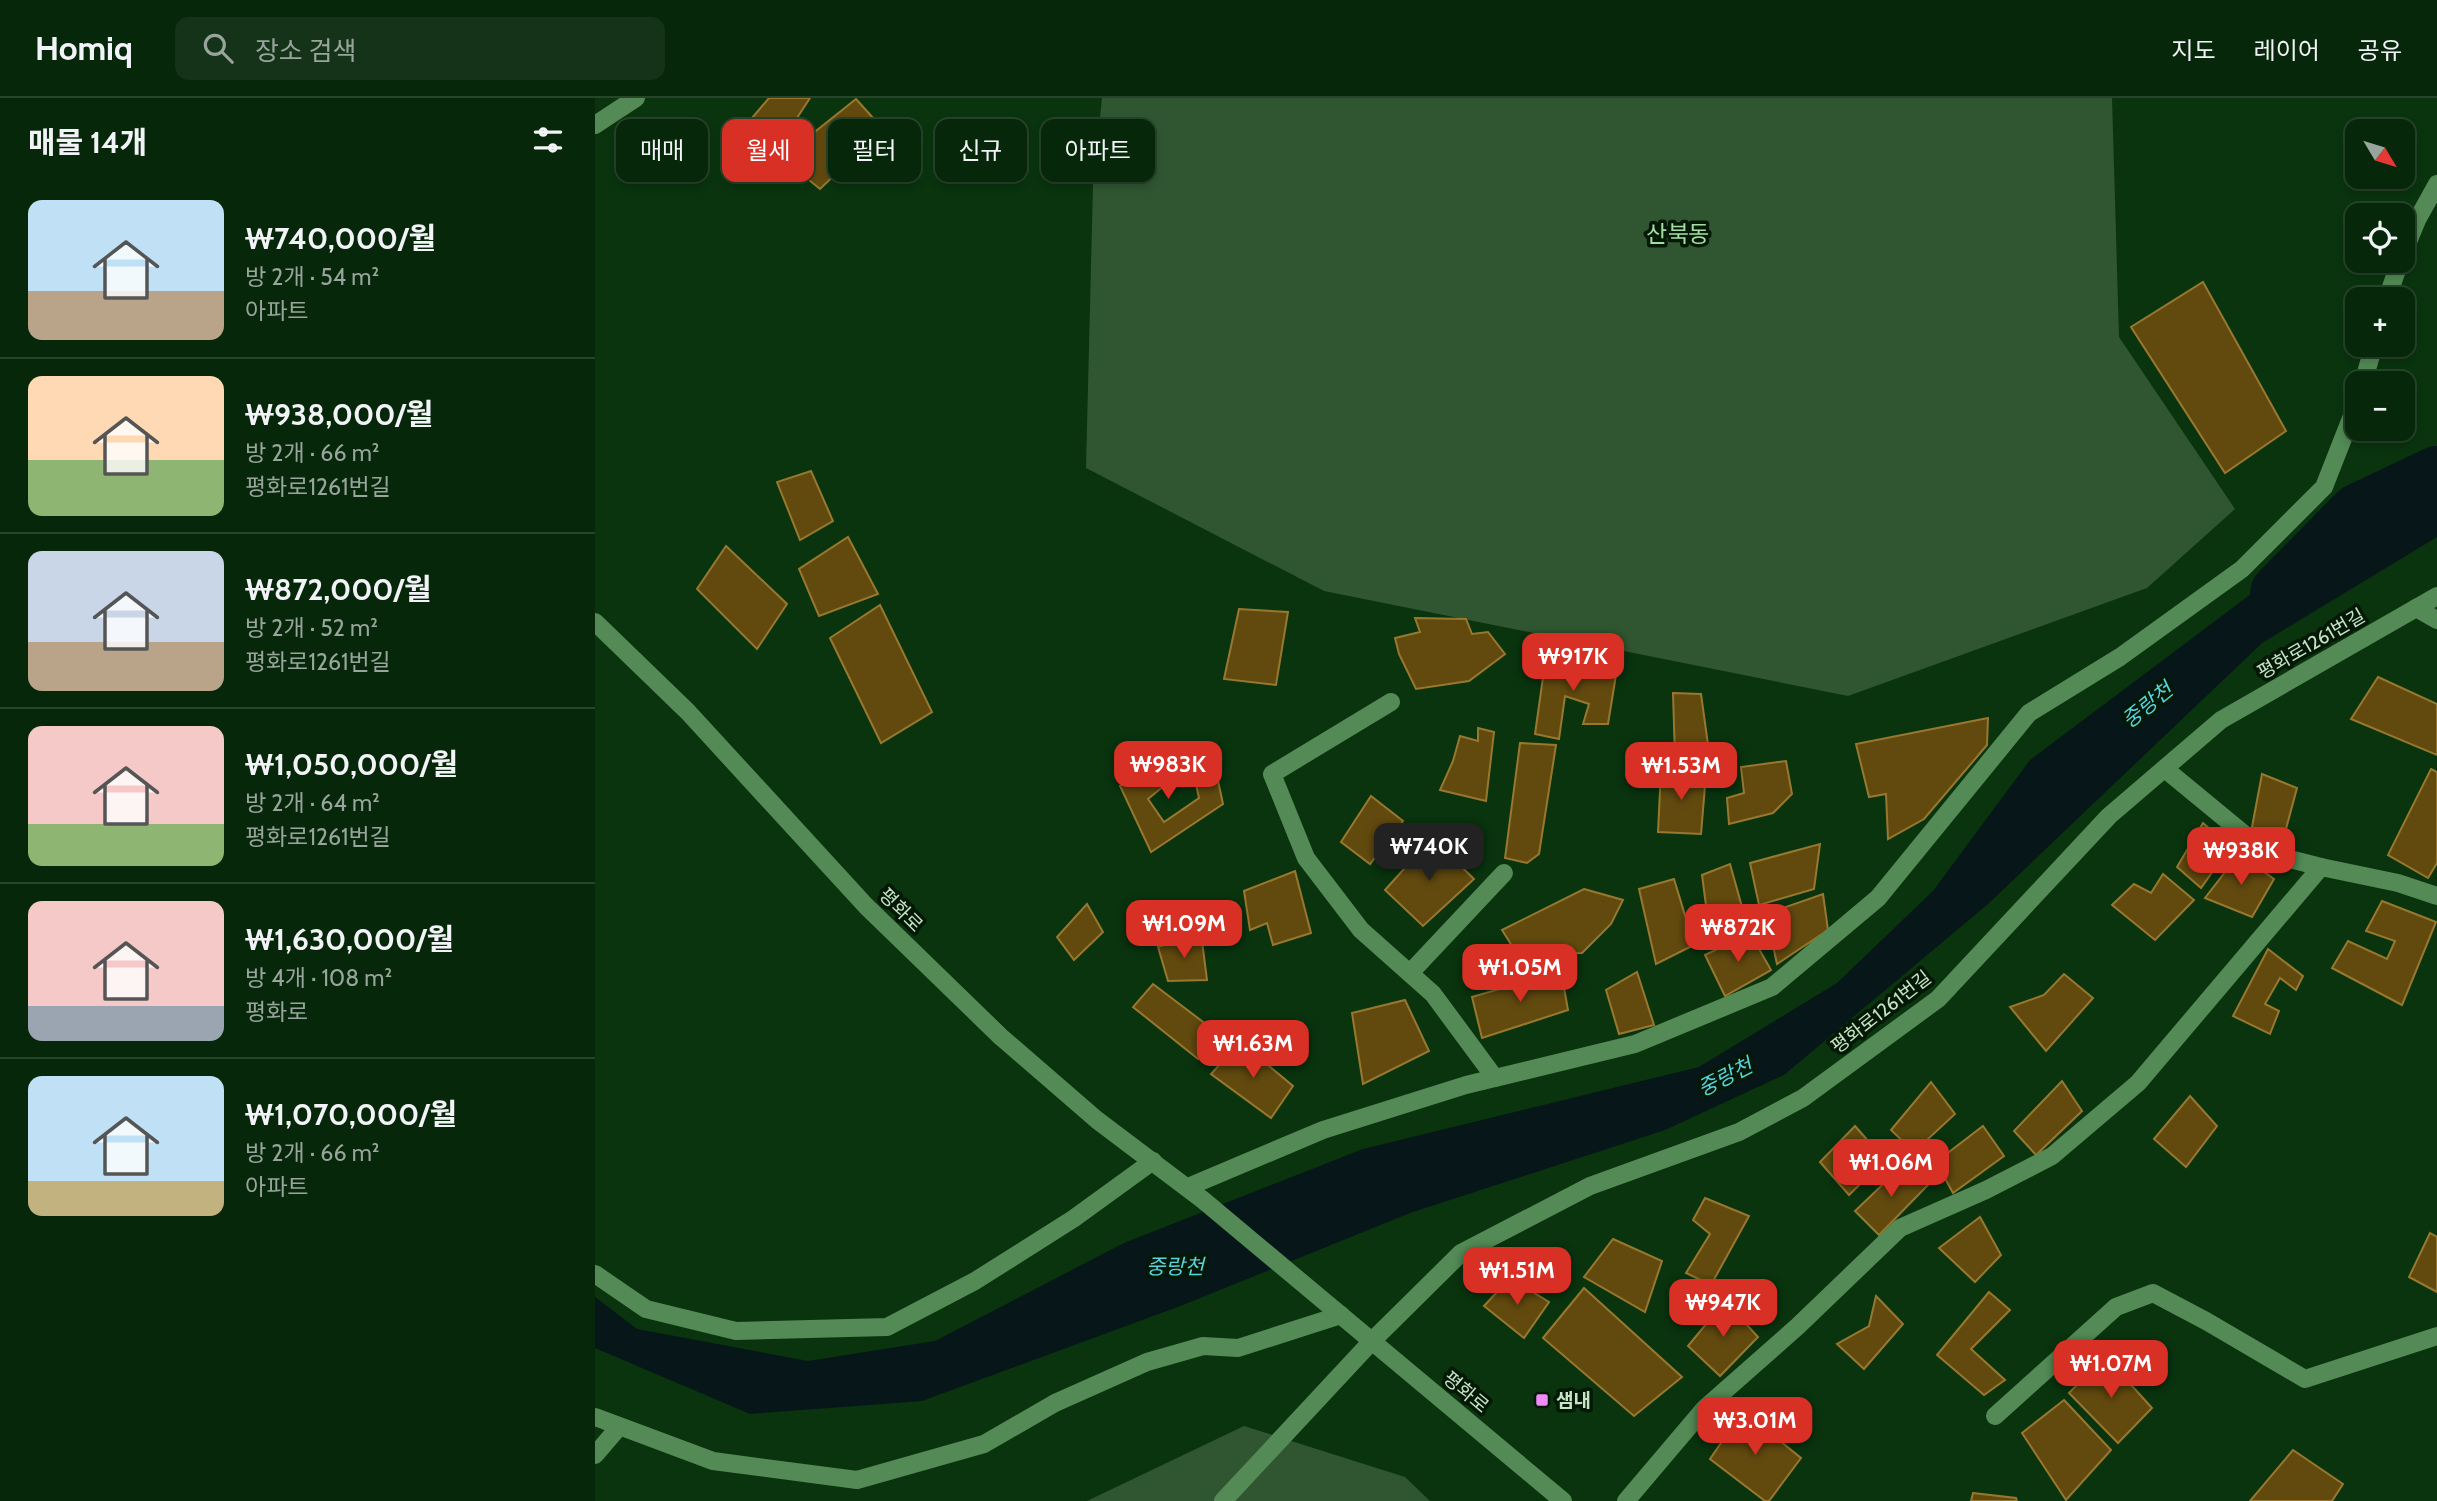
<!DOCTYPE html>
<html lang="ko">
<meta charset="utf-8">
<style>
:root{--surface:#07270a;--page:#153318;--text:#f1f3f6;--muted:#98a59c;--line:#28442b;--accent:#d93025}
body{margin:0;font-family:Cabin,"Noto Sans KR",sans-serif;background:var(--page);color:var(--text);height:100vh;display:flex;flex-direction:column;font-size:26px;white-space:nowrap}
*{box-sizing:border-box;margin:0}
p{font-size:23px;color:var(--muted)}
.icon{flex:none;width:38px;height:38px;fill:none;stroke:currentColor;stroke-width:2;stroke-linecap:round;stroke-linejoin:round}
.map{position:relative;flex:1;overflow:hidden}
.details{display:flex;flex-direction:column;background:var(--surface);width:595px}
.details>*{flex:none}
.guide{position:absolute;left:21px;top:21px;width:665px;height:63px;display:flex;gap:14px}
.needle{width:46px;rotate:128deg}
.tools{position:absolute;left:1750px;top:21px;display:grid;gap:14px}
.tools a{display:grid;place-items:center;width:70px;height:70px;border-radius:14px;background:var(--surface);box-shadow:0 4px 10px #0003,0 0 0 2px var(--line);font-size:35px}
.price{position:absolute;translate:-50% -60px;padding:0 16px;border-radius:14px;background:var(--accent);color:#fff;font-size:23px;line-height:46px;filter:drop-shadow(0 2px 4px #0008)}
.price::after{content:'';position:absolute;left:50%;top:42px;width:21px;height:16px;margin-left:-10px;background:inherit;clip-path:polygon(0 0,100% 0,50% 100%)}
.price.active{background:#222;color:#fff}
ul{padding:0;list-style:none}
li{display:flex;align-items:center;gap:21px;height:175px;padding:0 28px}
li+li{border-top:2px solid var(--line)}
li span{display:grid;place-items:center;flex:none;width:196px;height:140px;border-radius:14px;color:#555}
li>.icon{margin-inline-start:auto}
span .icon{width:84px;height:84px;fill:#fffc;stroke-width:1}
li b{font-size:30px}
h2{display:flex;justify-content:space-between;align-items:center;height:84px;padding:0 28px;font-size:30px}
.tag{padding:0 24px;border-radius:14px;background:var(--surface);box-shadow:0 4px 10px #0003,0 0 0 2px var(--line);font-size:24px;line-height:63px}
.tag.active{background:var(--accent);color:#fff}
header{display:flex;align-items:center;gap:42px;box-sizing:border-box;height:98px;padding:0 35px;background:var(--surface);border-bottom:2px solid var(--line)}
header strong{font-size:33px}
nav{display:flex;gap:38px;margin-inline-start:auto;font-size:24px}
.search{width:490px;height:63px;background:var(--page);display:flex;align-items:center;gap:18px;box-sizing:border-box;padding:0 24px;border-radius:14px;color:var(--muted);font-size:26px}
main{display:flex;flex:1;min-height:0}
.map>svg:first-child{display:block}
.green{fill:#305631}
.water{fill:#071618}
.lines{fill:none;stroke-linecap:round;stroke-linejoin:round}
.river{stroke:#071618;stroke-width:60}
.building{fill:#624a0f;stroke:#98782f;stroke-width:2}
.service{stroke:#538a55;stroke-width:18}
.minor{stroke:#538a55;stroke-width:18}
.secondary{stroke:#538a55;stroke-width:18}
.poi-dot{fill:#ef8bf6;stroke:#031805;stroke-width:2.5}
.labels{text-anchor:middle;dominant-baseline:central;stroke-width:7;stroke-linejoin:round;paint-order:stroke}
.street-label{font-size:19px;fill:#c7e3c6;stroke:#031805}
.poi-label{font-size:19px;font-weight:bold;fill:#c7e3c6;stroke:#031805;text-anchor:start}
.water-label{font-size:21px;font-style:italic;fill:#56d3e0;stroke:#031805}
.quarter-label{font-size:23px;fill:#a4dea4;stroke:#031805}
</style>
<header>
<strong>Homiq</strong>
<div class="search"><svg class="icon" aria-label="search" viewBox="0 0 24 24"><circle cx="10" cy="10" r="6"/><path d="M15 15l6 6"/></svg>장소 검색</div>
<nav><a>지도</a><a>레이어</a><a>공유</a></nav>
</header>
<main>
<section class="details">
<h2>매물 14개<svg class="icon" aria-label="filters" viewBox="0 0 24 24"><path d="M4 7h16M4 17h16"/><circle cx="9" cy="7" r="2"/><circle cx="15" cy="17" r="2"/></svg></h2>
<ul>
<li><span style="background:linear-gradient(#bfe0f5 65%,#b9a48a 0)"><svg class="icon" aria-label="home" viewBox="0 0 24 24"><path d="M3 11l9-7 9 7M6 9v11h12V9"/></svg></span><div><b>₩740,000/월</b><p>방 2개 · 54 m²</p><p>아파트</p></div></li>
<li><span style="background:linear-gradient(#ffd9b3 60%,#8fb573 0)"><svg class="icon" aria-label="home" viewBox="0 0 24 24"><path d="M3 11l9-7 9 7M6 9v11h12V9"/></svg></span><div><b>₩938,000/월</b><p>방 2개 · 66 m²</p><p>평화로1261번길</p></div></li>
<li><span style="background:linear-gradient(#c9d6e8 65%,#b9a48a 0)"><svg class="icon" aria-label="home" viewBox="0 0 24 24"><path d="M3 11l9-7 9 7M6 9v11h12V9"/></svg></span><div><b>₩872,000/월</b><p>방 2개 · 52 m²</p><p>평화로1261번길</p></div></li>
<li><span style="background:linear-gradient(#f6c9c9 70%,#8fb573 0)"><svg class="icon" aria-label="home" viewBox="0 0 24 24"><path d="M3 11l9-7 9 7M6 9v11h12V9"/></svg></span><div><b>₩1,050,000/월</b><p>방 2개 · 64 m²</p><p>평화로1261번길</p></div></li>
<li><span style="background:linear-gradient(#f6c9c9 75%,#9aa5b1 0)"><svg class="icon" aria-label="home" viewBox="0 0 24 24"><path d="M3 11l9-7 9 7M6 9v11h12V9"/></svg></span><div><b>₩1,630,000/월</b><p>방 4개 · 108 m²</p><p>평화로</p></div></li>
<li><span style="background:linear-gradient(#bfe0f5 75%,#c2b280 0)"><svg class="icon" aria-label="home" viewBox="0 0 24 24"><path d="M3 11l9-7 9 7M6 9v11h12V9"/></svg></span><div><b>₩1,070,000/월</b><p>방 2개 · 66 m²</p><p>아파트</p></div></li>
</ul>
</section>
<div class="map">
<svg width="1842" height="1403" viewBox="0 0 1842 1403">
<rect width="100%" height="100%" fill="#09340e"/>
<!-- green -->
<g class="green">
<path d="M507,0h1010l7,239 116,172 -88,79 -299,108 -524,-105 -238,-123 7,-283z"/>
<path d="M649,1328l161,51 25,24h-343z"/>
</g>
<!-- water -->
<path class="water" d="M1842,380v59l-175,106 -274,261 -204,171 -119,55 -255,83 -227,92 -261,96 -172,13 -155,-66v-51l42,32 171,32 127,-20 189,-98 239,-94 336,-82 138,-84 96,-92 97,-131 277,-208z"/>
<g class="lines">
<!-- river -->
<path class="river" d="M1685,495l79,-80 78,-37"/>
</g>
<!-- building -->
<g class="building">
<path d="M174,0h41l-30,46 -28,-26z"/>
<path d="M261,1l27,30 -63,60 -38,-31z"/>
<path d="M1608,184l83,149 -61,42 -94,-146z"/>
<path d="M216,373l22,50 -33,19 -23,-58z"/>
<path d="M253,439l30,57 -59,22 -20,-47z"/>
<path d="M131,448l61,58 -30,45 -60,-60z"/>
<path d="M285,507l52,107 -51,31 -51,-105z"/>
<path d="M644,511l49,3 -12,73 -52,-6z"/>
<path d="M820,520l51,1 6,15 16,-2 17,22 -36,27 -53,8 -17,-35 -4,-16 25,-6z"/>
<path d="M952,551l69,26 -8,49h-25l6,-20 -24,-8 -6,43 -24,-5z"/>
<path d="M1783,579l59,27v51l-86,-36z"/>
<path d="M1078,595l28,1 9,65 -35,-1z"/>
<path d="M1393,620l-1,27 -63,74 -36,20 -2,-45 -17,3 -13,-53z"/>
<path d="M883,630l16,4 -8,69 -46,-11 13,-29 7,-25 18,5z"/>
<path d="M925,645l36,2 -17,109 -12,9 -22,-5z"/>
<path d="M583,653l9,16 -39,32 16,23 35,-24 -4,-18 22,-4 6,28 -72,48 -31,-66z"/>
<path d="M1191,663l6,33 -19,19 -44,11 -2,-26 17,-5 -3,-26z"/>
<path d="M1836,671l6,3v91l-9,15 -40,-23z"/>
<path d="M1066,672l45,4 -5,60 -43,-2z"/>
<path d="M1667,676l35,14 -14,52 -31,-13z"/>
<path d="M776,698l32,25 -33,43 -29,-22z"/>
<path d="M1608,725l27,24 -29,41 -24,-21z"/>
<path d="M837,740l42,41 -51,47 -38,-36z"/>
<path d="M1225,746l-6,45 -55,16 -9,-42z"/>
<path d="M1644,756l35,25 -22,38 -47,-19z"/>
<path d="M1135,766l12,43 -34,14 -6,-46z"/>
<path d="M700,773l16,62 -38,12 -6,-22 -17,7 -6,-39z"/>
<path d="M1568,776l31,26 -39,40 -43,-35 22,-21 17,9z"/>
<path d="M1079,781l20,66 -38,19 -17,-75z"/>
<path d="M989,791l39,11 -12,24 -29,29 -65,1 -15,-24z"/>
<path d="M1228,796l5,36 -51,34 -11,-50z"/>
<path d="M1787,803l54,21 -34,83 -70,-37 16,-27 39,18 8,-18 -29,-10z"/>
<path d="M492,806l16,28 -29,28 -17,-23z"/>
<path d="M606,835l6,47 -39,1 -10,-34z"/>
<path d="M1155,835l21,37 -46,26 -20,-41z"/>
<path d="M1673,851l35,27 -7,14 -16,-12 -15,26 14,7 -9,23 -37,-18z"/>
<path d="M966,873l7,39 -86,28 -10,-41z"/>
<path d="M1042,874l17,53 -35,9 -13,-44z"/>
<path d="M1469,876l29,24 -47,53 -36,-44 34,-12z"/>
<path d="M558,886l70,53 -25,22 -65,-52z"/>
<path d="M810,902l24,51 -66,33 -11,-71z"/>
<path d="M645,944l53,44 -22,32 -60,-44z"/>
<path d="M1467,983l20,30 -46,44 -22,-24z"/>
<path d="M1336,984l24,32 -41,38 -23,-22z"/>
<path d="M1595,998l27,30 -31,41 -32,-28z"/>
<path d="M1260,1028l30,34 -36,35 -29,-33z"/>
<path d="M1388,1028l21,30 -51,37 -17,-31z"/>
<path d="M1307,1068l27,18 -50,51 -24,-24z"/>
<path d="M1110,1100l44,18 -38,69 -25,-12 24,-39 -17,-14z"/>
<path d="M1385,1119l21,38 -26,27 -36,-34z"/>
<path d="M1835,1135l7,4v55l-28,-15z"/>
<path d="M1018,1141l49,22 -17,51 -61,-35z"/>
<path d="M915,1180l39,24 -25,36 -40,-32z"/>
<path d="M989,1190l98,89 -48,39 -91,-78z"/>
<path d="M1394,1194l21,18 -39,39 34,31 -21,15 -47,-40z"/>
<path d="M1281,1198l27,28 -39,45 -27,-25 32,-18z"/>
<path d="M1130,1203l33,36 -38,39 -32,-30z"/>
<path d="M1510,1258l47,52 -34,35 -49,-50z"/>
<path d="M1469,1302l47,50 -45,50 -44,-67z"/>
<path d="M1148,1313l58,47 -32,43h-4l-55,-42z"/>
<path d="M1698,1352l50,34 -11,17h-82z"/>
<path d="M1378,1395l43,5 1,3h-46z"/>
</g>
<g class="lines">
<!-- service -->
<path class="service" d="M1821,510l21,12"/>
<!-- minor -->
<g class="minor">
<path d="M0,27l41,-27"/>
<path d="M1808,156l14,-34 20,-36"/>
<path d="M1792,201l13,-38"/>
<path d="M1768,285l11,-38"/>
<path d="M796,604l-119,72 34,84 55,72 72,64 62,84"/>
<path d="M1570,671l102,84 54,14"/>
<path d="M815,875l94,-100"/>
<path d="M593,1089l135,-57 143,-45 169,-41 137,-57 106,-89 151,-185 91,-56 122,-88 82,-82 33,-84"/>
<path d="M0,1176l51,35 90,22 151,-4 88,-46 98,-62 80,-58"/>
<path d="M1400,1318l121,-109 37,-14 53,28 99,58 132,-43"/>
<path d="M0,1319l118,44 144,19 127,-36 71,-41 92,-41 56,-16 35,2 103,-33"/>
<path d="M0,1357l24,-28"/>
<path d="M628,1403l149,-160 89,-88 129,-67 149,-54 64,-34 135,-99 171,-183 112,-96 216,-124"/>
<path d="M1031,1403l78,-92 94,-83 102,-98 86,-38 66,-34 86,-73 183,-216 77,16 39,13"/>
</g>
<!-- secondary -->
<path class="secondary" d="M0,524l93,90 178,194 135,131 96,83 106,80 360,301"/>
</g>
<!-- markers -->
<rect class="poi-dot" x="940" y="1295" width="14" height="14" rx="3.5"/>
<g class="labels">
<!-- street labels -->
<g class="street-label">
<text transform="translate(1716 546) rotate(-30)">평화로1261번길</text>
<text transform="translate(306 812) rotate(45)">평화로</text>
<text transform="translate(1286 914) rotate(-38)">평화로1261번길</text>
<text transform="translate(871 1294) rotate(40)">평화로</text>
</g>
<!-- poi labels -->
<g class="poi-label">
<text x="961" y="1302">샘내</text>
</g>
<!-- water labels -->
<g class="water-label">
<text transform="translate(1552 607) rotate(-39)">중랑천</text>
<text transform="translate(1130 979) rotate(-27)">중랑천</text>
<text x="580" y="1168">중랑천</text>
</g>
<!-- quarter labels -->
<g class="quarter-label">
<text x="1083" y="136">산북동</text>
</g>
</g>
</svg>
<div class="tools">
<a><svg class="needle" viewBox="-14 -14 28 28"><path d="M0-13l5 13h-10z" fill="#e53935"/><path d="M0 13l5-13h-10z" fill="#98a59c"/></svg></a>
<a><svg class="icon" aria-label="locate" viewBox="0 0 24 24"><circle cx="12" cy="12" r="6"/><path d="M12 2v4M12 18v4M2 12h4M18 12h4"/></svg></a>
<a>+</a>
<a>−</a>
</div>
<b class="price" style="left:978px;top:595px">₩917K</b>
<b class="price" style="left:573px;top:703px">₩983K</b>
<b class="price" style="left:1086px;top:704px">₩1.53M</b>
<b class="price active" style="left:834px;top:785px">₩740K</b>
<b class="price" style="left:1646px;top:789px">₩938K</b>
<b class="price" style="left:589px;top:862px">₩1.09M</b>
<b class="price" style="left:1143px;top:866px">₩872K</b>
<b class="price" style="left:925px;top:906px">₩1.05M</b>
<b class="price" style="left:658px;top:982px">₩1.63M</b>
<b class="price" style="left:1296px;top:1101px">₩1.06M</b>
<b class="price" style="left:922px;top:1209px">₩1.51M</b>
<b class="price" style="left:1128px;top:1241px">₩947K</b>
<b class="price" style="left:1516px;top:1302px">₩1.07M</b>
<b class="price" style="left:1160px;top:1359px">₩3.01M</b>
<div class="guide">
<a class="tag">매매</a>
<a class="tag active">월세</a>
<a class="tag">필터</a>
<a class="tag">신규</a>
<a class="tag">아파트</a>
</div>
</div>
</main>
